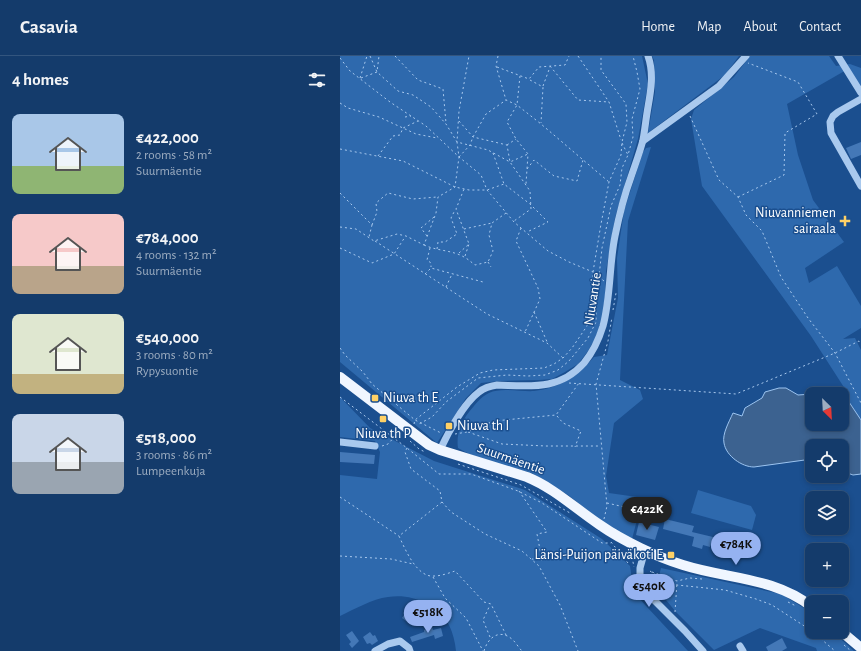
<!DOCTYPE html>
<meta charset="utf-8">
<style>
:root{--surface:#143b6b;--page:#214673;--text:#f1f3f6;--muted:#9dadc1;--line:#33557e;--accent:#95b2f1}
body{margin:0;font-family:"Alegreya Sans",sans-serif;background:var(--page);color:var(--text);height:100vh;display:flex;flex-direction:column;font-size:15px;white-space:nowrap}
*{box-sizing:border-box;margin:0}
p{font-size:13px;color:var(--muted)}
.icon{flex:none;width:22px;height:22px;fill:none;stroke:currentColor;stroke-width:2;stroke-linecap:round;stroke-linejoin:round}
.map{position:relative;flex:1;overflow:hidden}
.details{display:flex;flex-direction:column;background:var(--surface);width:340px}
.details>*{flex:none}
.needle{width:26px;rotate:156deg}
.fabs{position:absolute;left:465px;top:331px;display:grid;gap:8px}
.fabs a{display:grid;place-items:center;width:44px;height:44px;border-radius:8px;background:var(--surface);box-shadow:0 2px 6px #0003,0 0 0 1px var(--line);font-size:20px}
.price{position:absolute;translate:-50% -34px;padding:0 9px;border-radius:14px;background:var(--accent);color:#111;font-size:13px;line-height:26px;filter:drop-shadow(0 1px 2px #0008)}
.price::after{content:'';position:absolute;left:50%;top:24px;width:12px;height:9px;margin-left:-6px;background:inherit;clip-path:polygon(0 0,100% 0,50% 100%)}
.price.on{background:#222;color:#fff}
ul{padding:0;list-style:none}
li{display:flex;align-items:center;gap:12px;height:100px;padding:0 12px}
li span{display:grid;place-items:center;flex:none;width:112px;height:80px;border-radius:8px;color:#555}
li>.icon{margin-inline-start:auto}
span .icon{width:48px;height:48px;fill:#fffc;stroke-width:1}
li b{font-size:17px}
h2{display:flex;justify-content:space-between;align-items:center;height:48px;padding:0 12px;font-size:17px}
header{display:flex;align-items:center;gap:24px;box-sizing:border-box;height:56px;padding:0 20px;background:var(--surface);border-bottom:1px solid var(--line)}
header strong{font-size:19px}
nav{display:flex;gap:22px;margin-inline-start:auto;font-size:14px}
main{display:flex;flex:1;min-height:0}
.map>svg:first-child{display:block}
.green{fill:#2e69ad}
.water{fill:#3c6290;stroke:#9cc4f0}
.building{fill:#4478b7}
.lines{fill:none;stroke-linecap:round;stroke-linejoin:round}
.path{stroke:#a9c9ee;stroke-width:1;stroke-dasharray:2 3;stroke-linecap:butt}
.minor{stroke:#a9c9ee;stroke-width:7}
.major{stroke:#f0f6ff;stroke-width:10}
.poi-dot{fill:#ffd166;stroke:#1b4f8f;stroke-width:1.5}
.labels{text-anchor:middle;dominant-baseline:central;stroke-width:3;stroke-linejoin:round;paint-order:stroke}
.poi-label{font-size:14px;fill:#fff;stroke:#1b4f8f;text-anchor:end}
.street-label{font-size:14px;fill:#fff;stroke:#1b4f8f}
</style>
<header>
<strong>Casavia</strong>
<nav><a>Home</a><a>Map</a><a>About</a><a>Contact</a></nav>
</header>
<main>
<section class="details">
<h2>4 homes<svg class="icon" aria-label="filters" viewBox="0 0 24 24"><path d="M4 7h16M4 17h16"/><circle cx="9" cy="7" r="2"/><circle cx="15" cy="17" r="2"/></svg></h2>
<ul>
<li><span style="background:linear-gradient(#a9c7e8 65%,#8fb573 0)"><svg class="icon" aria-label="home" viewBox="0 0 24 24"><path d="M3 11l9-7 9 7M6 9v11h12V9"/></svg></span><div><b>€422,000</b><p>2 rooms · 58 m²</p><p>Suurmäentie</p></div></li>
<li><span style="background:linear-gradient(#f6c9c9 65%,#b9a48a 0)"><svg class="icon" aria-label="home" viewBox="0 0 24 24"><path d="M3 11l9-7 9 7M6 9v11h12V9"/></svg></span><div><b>€784,000</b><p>4 rooms · 132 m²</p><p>Suurmäentie</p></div></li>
<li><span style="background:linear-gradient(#dfe7d0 75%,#c2b280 0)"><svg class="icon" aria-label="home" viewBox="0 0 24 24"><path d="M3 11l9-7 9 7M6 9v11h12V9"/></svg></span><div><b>€540,000</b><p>3 rooms · 80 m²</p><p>Rypysuontie</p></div></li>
<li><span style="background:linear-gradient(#c9d6e8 60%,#9aa5b1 0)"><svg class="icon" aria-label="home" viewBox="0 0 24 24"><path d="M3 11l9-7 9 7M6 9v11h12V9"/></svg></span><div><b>€518,000</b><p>3 rooms · 86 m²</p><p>Lumpeenkuja</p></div></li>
</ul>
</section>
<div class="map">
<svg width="521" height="595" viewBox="0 0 521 595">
<rect width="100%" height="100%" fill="#1b4f8f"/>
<!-- green -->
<g class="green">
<path d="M0,0h302l6,28 -10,55 -23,79 -9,53 -1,24 -3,23 -6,19 -8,14 -10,13 -13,8 -13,7 -13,1 -40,1 -18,2 -15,15 -29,45 -97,-81z"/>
<path d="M312,0h87l-14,19 -77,58 7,-41 -1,-32z"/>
<path d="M410,0h79l7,10 14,-2 11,4v22l-13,-21 -61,35 11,51 15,45 31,42 -39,26 4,15 28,-17 24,40v22l-18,11 12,-1 6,12v70l-16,-24 -1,-1 3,-3 -36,-56 -109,-150 -11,-67 3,-9 40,-33z"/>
<path d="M311,91l-23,74 -8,159 20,10 3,9 -29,24 -8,53 3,17 28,4 35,12 -6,5h-11l-18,6 -5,19 -24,-13 -40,-31 -36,-22 -38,-10 -25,-9 -11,-6c-2,-13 3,-26 11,-36 6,-7 11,-15 20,-19 11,-6 33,-1 45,-2 6,-1 13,-2 18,-4 17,-5 31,-17 42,-30l13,-2 11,-57 -1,-40 7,-47 19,-59 3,-4z"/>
<path d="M0,341l30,31 64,33 91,29 77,49 28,27 4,27 54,58h-232c-1,-9 -3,-18 -7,-26 -12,-21 -38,-32 -61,-28 -16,2 -33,12 -48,19v-141l37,4 3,-27 -5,-11 -35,-4z"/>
<path d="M358,434l53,16 5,9 -4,15 -61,-17z"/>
<path d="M321,512l120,26 31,19v19h21l21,19h-37l-1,-3 -56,-20 -46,22 -38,-38 -20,-24z"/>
</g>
<!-- water -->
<path class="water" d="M439,332h7l12,7 14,-1v30h30v-25l7,3 12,18v54l-8,1 -11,-4v-25h-30v13l-58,8c-12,0 -28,-11 -30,-24 -2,-9 5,-21 9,-30l9,3 3,-8 17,-10 3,-6z"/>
<!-- building -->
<g class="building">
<path d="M521,86v13l-10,4 -5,-11z"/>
<path d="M0,396l35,3 -1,9 -34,-2z"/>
<path d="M325,463l29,7 -2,6 21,5 -3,10 -7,-2 -1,4 -10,-3 2,-9 -31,-8z"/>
<path d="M299,466l20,5 -4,13 -19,-5z"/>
<path d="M75,552l7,6 -9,12 -11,-8 4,-6 4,3z"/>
<path d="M92,571l1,3 8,-2 2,8 -8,3 -1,-4 -22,7 -2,-5 14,-5v-2z"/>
<path d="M12,575l7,10 -7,7 -3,-4 2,-2 -5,-7z"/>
<path d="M30,576l3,4 2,-1 3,6 -6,4 -2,-2 -3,1 -4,-7z"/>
<path d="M442,582l5,10 -5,3h-14l-2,-4z"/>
</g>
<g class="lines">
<!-- path -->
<g class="path">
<path d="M30,0l7,16 21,19 15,4 18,12 15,17 11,18 31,8 22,12 20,29 1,18 -17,12"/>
<path d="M55,0l23,24 25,9 3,34"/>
<path d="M158,0l-2,10 10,34 11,5 24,19 68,58"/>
<path d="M238,0l31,46 12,38"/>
<path d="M0,2l10,13 40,31 36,24 33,31 22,18 6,15 27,32 34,29 21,11 24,10 6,5 -3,22v23l-8,16 -19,23 -11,9 -13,5 -17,1 -21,-1 -29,3 -32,24 -14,15 -15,8"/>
<path d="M210,10l28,34 31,2"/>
<path d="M157,11l32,12 10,-12 26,-2 4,-9"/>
<path d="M180,20l-3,29 -10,17 9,17 12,15 -2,30"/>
<path d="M20,22l7,-22"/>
<path d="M21,22l16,-6 2,-16"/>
<path d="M190,24l13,7 -2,36"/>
<path d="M203,30l7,-19"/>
<path d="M0,47l8,5 31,9 37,17 21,4"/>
<path d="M350,60l29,64 19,17 8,18 16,16 19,46 27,41 27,35 26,50"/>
<path d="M65,61l6,-1"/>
<path d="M119,65l14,16 34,8 3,17 18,-8"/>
<path d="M282,87l6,12"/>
<path d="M167,89l9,-6"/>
<path d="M0,93l63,12 52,26 14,3h18l17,-6"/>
<path d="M153,97l11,31 26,20 18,18 -21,10"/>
<path d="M38,100l15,-20 7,-1 3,-7 15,-7"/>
<path d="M119,101l11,-12 3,-8 13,-23 20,-14"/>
<path d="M187,113l7,-9 20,16 23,5 6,-21"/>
<path d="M0,137l32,32 -3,12"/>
<path d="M398,141l46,-22 1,-42 32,-19 -19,-32 -50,-19"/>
<path d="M32,169l5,-13 -1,-9 12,-10 25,6 24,-2"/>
<path d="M0,171l16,2 18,12 23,-7 9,2 18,9 12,-32 2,-16 17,-10 4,-30 -2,-15 2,-31 10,-55"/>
<path d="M181,172l-5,13 22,47 2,11 -15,33"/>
<path d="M124,173l28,-6"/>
<path d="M87,180l-6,-8 13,-11"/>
<path d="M35,185l112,73 60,29 16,15"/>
<path d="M84,189c13,6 28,5 40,12 4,2 7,5 11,8l13,-3 5,-11 -4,-16 3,-12 14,-10"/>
<path d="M0,192l32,15 22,-9 11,-17"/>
<path d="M90,192l-3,12 4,3v4"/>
<path d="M97,193l1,-7h7l12,-8 -6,-16 4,-8"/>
<path d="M119,197l10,-9 -13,-35 8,-20"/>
<path d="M125,200l4,-12"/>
<path d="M148,206l3,5"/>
<path d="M85,218l6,-6 52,14"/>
<path d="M264,225l-5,-4 3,-29 9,-42 9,-21 2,-17 6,-13 5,-18 -1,-18 8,-30 -3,-17 -4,-16"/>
<path d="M106,231l6,-13"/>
<path d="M273,254l3,-17"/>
<path d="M194,256l14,32"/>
<path d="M0,292l5,7 18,17 9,12 43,36 26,13"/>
<path d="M229,327l167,11 99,-41 24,-12 2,2"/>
<path d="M0,341l67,51 32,26h32l47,17 24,12 60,40h9"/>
<path d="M217,360l6,7 18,8 -6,16"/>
<path d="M74,368l1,-4 42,-33 23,-14 13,-3 51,-2 10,-4 9,-6 9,-10 15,-22 5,-25 1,-29 8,-48 8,-42 12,-27 1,-13 5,-20 -1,-18 -25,-34v-14"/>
<path d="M128,376l34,12 44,2h55"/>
<path d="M115,378l12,-2 27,-11 62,-6 23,-32"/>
<path d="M70,385l9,8 6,3"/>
<path d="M42,390l6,-2 11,-12"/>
<path d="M67,392l-2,4 6,17 29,22 2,11 9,10 34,22 37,17 17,15 21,39 18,46"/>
<path d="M118,408l63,21 49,28"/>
<path d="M179,435l28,41 -10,2 5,26 -10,-1"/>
<path d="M0,441l59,39"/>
<path d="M102,446l-43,34c6,13 18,42 35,40 7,0 15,-3 21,-5l29,31 7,2 15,31"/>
<path d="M267,447l48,11"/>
<path d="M264,463l3,-13 -11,-122 12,-43 4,-24"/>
<path d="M271,486l17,21"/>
<path d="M291,496l3,15"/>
<path d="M0,500l51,3 22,5"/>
<path d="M310,515l14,10 13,4 48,5 31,9 16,6 40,26"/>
<path d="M312,516l25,9 13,-3 12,1"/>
<path d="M93,521l12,21 21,20 17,33"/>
<path d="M448,546l8,4"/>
<path d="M335,556l2,-30"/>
<path d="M473,576l22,19"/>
<path d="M490,576l6,5"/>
<path d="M150,581l-7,-17 7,-15"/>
<path d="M504,589l7,6"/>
<path d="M144,595c4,-14 16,-23 29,-11 3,3 6,8 9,11"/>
</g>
<!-- minor -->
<g class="minor">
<path d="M498,0l23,37"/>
<path d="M521,43l-23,13 -5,4 -3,6 1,11 30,53"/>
<path d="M303,85l76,-55 27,-30"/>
<path d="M0,386l35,4"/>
<path d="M100,394c8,-17 24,-47 39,-58 5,-4 11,-6 18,-7 33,1 62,6 87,-22 9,-11 15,-24 19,-37 8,-30 6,-61 12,-90 4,-20 9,-40 16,-59 4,-12 9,-25 12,-37 2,-11 3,-22 5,-33 3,-17 6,-34 0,-51"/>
<path d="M305,494l-5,18v8l7,17 38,38 18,20"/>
<path d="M400,590l3,5"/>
<path d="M35,595l13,-7 12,-3 9,7 1,3"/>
</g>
<!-- major -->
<g class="major">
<path d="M0,321l89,68 11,5 87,27c27,11 49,32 73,48 23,16 57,32 83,40 44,14 91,12 129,42"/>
<path d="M502,576l19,16"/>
</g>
</g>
<!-- markers -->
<g class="poi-dot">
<path d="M503 159h4v4h4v4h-4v4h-4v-4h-4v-4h4z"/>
<rect x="31" y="338" width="8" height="8" rx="2"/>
<rect x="39" y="359" width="8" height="8" rx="2"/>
<rect x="105" y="366" width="8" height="8" rx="2"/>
<rect x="327" y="495" width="8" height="8" rx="2"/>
</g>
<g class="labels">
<!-- poi labels -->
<g class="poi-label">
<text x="496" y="157">Niuvanniemen<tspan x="496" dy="16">sairaala</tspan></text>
<text x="43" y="342" text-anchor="start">Niuva th E</text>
<text x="117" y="370" text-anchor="start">Niuva th I</text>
<text x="43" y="378" text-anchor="middle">Niuva th P</text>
<text x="323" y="499">Länsi-Puijon päiväkoti E</text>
</g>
<!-- street labels -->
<g class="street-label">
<text transform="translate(253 243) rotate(-81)">Niuvantie</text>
<text transform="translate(171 403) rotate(19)">Suurmäentie</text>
</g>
</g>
</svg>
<div class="fabs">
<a><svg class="needle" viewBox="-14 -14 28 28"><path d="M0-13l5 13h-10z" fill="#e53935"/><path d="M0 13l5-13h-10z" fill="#9dadc1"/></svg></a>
<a><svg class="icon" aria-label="locate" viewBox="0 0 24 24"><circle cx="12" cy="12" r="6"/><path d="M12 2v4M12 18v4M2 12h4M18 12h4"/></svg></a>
<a><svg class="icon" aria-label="layers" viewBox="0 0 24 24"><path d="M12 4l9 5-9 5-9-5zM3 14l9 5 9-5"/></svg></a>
<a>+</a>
<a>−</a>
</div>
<b class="price on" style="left:307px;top:475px">€422K</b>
<b class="price" style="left:396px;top:510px">€784K</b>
<b class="price" style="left:309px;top:552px">€540K</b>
<b class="price" style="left:88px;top:578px">€518K</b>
</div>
</main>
